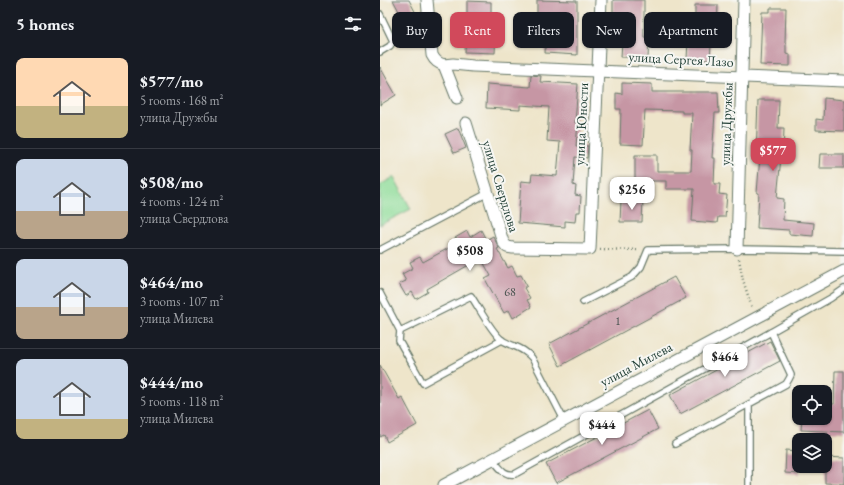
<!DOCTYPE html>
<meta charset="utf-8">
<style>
:root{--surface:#171b24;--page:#242831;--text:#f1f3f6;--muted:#9ea1a6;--line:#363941;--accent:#d1495b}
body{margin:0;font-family:"EB Garamond",serif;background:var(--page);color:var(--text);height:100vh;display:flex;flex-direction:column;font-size:15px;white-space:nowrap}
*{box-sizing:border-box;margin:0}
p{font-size:13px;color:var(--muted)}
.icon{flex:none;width:22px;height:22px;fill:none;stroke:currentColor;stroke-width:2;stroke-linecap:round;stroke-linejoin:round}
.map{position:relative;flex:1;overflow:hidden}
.details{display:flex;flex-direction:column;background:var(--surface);width:380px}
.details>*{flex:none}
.guide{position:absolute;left:12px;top:12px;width:380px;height:36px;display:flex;gap:8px}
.controls{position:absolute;left:412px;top:385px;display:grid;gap:8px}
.controls a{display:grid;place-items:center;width:40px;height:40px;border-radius:8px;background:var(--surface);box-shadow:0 1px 3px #0004;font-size:20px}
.price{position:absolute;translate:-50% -34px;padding:0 9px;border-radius:8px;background:#fff;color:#222;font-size:13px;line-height:26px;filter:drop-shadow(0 1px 2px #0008)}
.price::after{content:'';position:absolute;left:50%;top:24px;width:12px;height:9px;margin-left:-6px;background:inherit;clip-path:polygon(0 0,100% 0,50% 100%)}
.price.on{background:var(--accent);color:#fff}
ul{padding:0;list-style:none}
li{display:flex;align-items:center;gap:12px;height:100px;padding:0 16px}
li+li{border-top:1px solid var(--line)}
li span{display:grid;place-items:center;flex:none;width:112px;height:80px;border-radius:8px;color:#555}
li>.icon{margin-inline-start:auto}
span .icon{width:48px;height:48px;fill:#fffc;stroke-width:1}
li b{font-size:17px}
h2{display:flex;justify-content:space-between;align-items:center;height:48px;padding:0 16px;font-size:17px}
.pill{padding:0 14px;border-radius:8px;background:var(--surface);box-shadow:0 1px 3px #0004;font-size:14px;line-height:36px}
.pill.on{background:var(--accent);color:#fff}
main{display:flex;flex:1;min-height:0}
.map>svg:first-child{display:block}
.green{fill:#90dd9a;stroke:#588d67}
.building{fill:#c696a4}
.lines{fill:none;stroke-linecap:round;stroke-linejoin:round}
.lane-casing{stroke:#677868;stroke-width:8}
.street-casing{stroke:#677868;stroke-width:13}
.path{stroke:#677868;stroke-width:2.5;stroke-dasharray:1 3;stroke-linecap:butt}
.lane{stroke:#fff;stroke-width:5.5}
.street{stroke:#fff;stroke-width:11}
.labels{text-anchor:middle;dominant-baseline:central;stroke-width:4;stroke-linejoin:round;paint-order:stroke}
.number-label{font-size:12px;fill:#495350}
.street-label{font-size:14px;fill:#1f3d34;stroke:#f6f6f2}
</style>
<main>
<section class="details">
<h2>5 homes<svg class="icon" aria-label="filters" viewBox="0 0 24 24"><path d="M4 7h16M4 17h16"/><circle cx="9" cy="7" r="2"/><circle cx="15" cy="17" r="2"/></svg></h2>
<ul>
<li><span style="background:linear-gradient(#ffd9b3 60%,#c2b280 0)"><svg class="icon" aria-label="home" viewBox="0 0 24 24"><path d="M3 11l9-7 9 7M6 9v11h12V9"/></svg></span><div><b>$577/mo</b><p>5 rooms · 168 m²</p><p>улица Дружбы</p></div></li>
<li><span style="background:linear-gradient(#c9d6e8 65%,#b9a48a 0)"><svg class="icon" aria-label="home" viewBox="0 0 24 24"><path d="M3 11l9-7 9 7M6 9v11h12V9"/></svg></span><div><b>$508/mo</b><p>4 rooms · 124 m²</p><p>улица Свердлова</p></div></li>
<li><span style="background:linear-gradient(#c9d6e8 60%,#b9a48a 0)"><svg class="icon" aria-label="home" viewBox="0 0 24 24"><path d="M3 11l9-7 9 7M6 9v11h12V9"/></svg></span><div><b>$464/mo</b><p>3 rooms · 107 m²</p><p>улица Милева</p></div></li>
<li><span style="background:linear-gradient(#c9d6e8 75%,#c2b280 0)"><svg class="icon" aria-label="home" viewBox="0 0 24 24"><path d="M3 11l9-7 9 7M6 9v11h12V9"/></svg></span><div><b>$444/mo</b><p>5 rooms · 118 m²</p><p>улица Милева</p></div></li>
</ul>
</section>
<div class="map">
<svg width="464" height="485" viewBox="0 0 464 485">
<rect width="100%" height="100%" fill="#f6f6f2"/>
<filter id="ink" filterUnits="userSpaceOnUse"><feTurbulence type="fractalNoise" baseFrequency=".025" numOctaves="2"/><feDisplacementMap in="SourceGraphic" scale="8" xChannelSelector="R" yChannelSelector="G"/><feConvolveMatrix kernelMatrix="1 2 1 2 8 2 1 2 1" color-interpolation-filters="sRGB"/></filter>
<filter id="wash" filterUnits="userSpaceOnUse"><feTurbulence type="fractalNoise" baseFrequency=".012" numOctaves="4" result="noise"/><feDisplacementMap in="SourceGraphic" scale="16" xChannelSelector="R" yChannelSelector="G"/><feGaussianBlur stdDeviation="0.9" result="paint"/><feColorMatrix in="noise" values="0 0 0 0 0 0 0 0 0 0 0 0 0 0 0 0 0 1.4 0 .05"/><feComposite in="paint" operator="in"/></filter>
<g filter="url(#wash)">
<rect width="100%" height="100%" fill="#eee5ca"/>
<!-- green -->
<path class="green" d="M14,177l17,32 -31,16v-40z"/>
<g id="blocks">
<!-- building -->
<g class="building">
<path d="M13,0h16l13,25 1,3 -12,6z"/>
<path d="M157,0l40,1v54l-32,-2 2,-32h-10z"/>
<path d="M233,0h31v37l5,1 -1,20 -27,-1 2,-32h-10z"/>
<path d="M87,1l24,1v27h5l-1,24 -30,-1 1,-24h1z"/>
<path d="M315,5h23l-1,25h-5l-2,30 -23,-1 1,-19h7z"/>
<path d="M390,8h16l-1,35h1v10l4,1v12l-30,-1 2,-53h8z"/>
<path d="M0,67l16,28 -16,10z"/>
<path d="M151,75l10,1 -1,6 38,2 -3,39h3l-2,23h12l-1,12 -12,-1 -2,28 3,1 -1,9 6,1 -1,16h-4l-1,10 -10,-1v6l-47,-4 3,-42 10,1 1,-8 25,2 3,-34 -13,-1 2,-34 -29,-2v5l-34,-2 1,-24 43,3z"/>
<path d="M242,83l30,1v8h66l1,21h-4l-3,45h3l-1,26h6l-1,10 8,1 -2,22h-7l-1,6 -25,-2 2,-32h-28v-8h-31v-26h22v16h34l1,-21h-2l2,-37h-10v-2l-37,-1 -2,35 -23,-1 1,-35h-5v-16l6,1z"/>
<path d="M444,98l20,2v31l-28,-1v-11l7,1z"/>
<path d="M378,100h21l-1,28h6l-1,29h-2l-4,41 7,1 -1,21 31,3 -1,13 -24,-2v-4l-32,-2 2,-35h-2l3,-37h-4z"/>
<path d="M78,128l8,20 -12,5 -9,-19z"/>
<path d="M440,154h24v14h-25z"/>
<path d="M241,200h22l-1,22h-22z"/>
<path d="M101,230l5,10 7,-4 6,12 -2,1 11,19 4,-2 5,10 4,-1 6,11 -3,2 6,10 -3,2 4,7 -18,11 -4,-8 -5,3 -19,-34 6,-3 -10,-18 -54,31 1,3 -12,7 -4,-7 -6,4 -7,-12 7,-3 -4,-7 11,-6 -3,-6 10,-5 3,5 35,-19 -3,-5 12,-7 3,6z"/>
<path d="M294,277l12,21 -126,68 -11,-22z"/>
<path d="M390,341l10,20 -100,53 -10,-19z"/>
<path d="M0,365l19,34 3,-2 15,28 -30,17 -3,-7 -4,2z"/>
<path d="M455,371h9v61l-43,-2 1,-12h23v-14h9z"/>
<path d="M268,410l10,19 -102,54 -10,-19z"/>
<path d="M406,450l13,1v23l-14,-1z"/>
<path d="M445,457l19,1v26l-19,-1z"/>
</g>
</g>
</g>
<g filter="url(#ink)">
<use href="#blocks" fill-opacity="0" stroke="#677868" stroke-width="1"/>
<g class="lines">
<!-- lane casing -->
<g class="lane-casing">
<g id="lane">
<path d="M0,14l13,27 -3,5 -10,6"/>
<path d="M0,250l108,-57"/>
<path d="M0,293l20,38 71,-35c8,12 21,37 31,44 11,7 21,7 30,18l32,62"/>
<path d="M203,302l49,-25 9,-10 7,-17 89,-1 107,2"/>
<path d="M20,331l-1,10 24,42 79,-43"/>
<path d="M391,332l60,-34 13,-9"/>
<path d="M112,459c8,8 11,17 23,15l256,-142 20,43 -2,4 -3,5 -111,60"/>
<path d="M369,485v-80"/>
</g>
</g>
<!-- street casing -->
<g class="street-casing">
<g id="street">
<path d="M47,0l5,55c3,6 6,8 12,10l13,33"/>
<path d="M64,65l9,-1 20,2 371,15"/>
<path d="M86,123l37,119 4,5 6,1 77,1 11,-249"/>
<path d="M357,249l7,-249"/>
<path d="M64,485l400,-214"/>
</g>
</g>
<!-- path -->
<g class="path">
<path d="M220,249l39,1"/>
<path d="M359,259l4,21 9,28"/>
</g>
<!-- lane -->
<use href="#lane" class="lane"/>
<!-- street -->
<use href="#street" class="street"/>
</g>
</g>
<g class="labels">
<!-- number labels -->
<g class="number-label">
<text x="130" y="292">68</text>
<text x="238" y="321">1</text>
</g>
<!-- street labels -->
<g class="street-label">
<text transform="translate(301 59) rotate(3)">улица Сергея Лазо</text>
<text transform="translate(201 124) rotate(-87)">улица Юности</text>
<text transform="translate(346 124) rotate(-88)">улица Дружбы</text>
<text transform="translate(121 186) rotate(73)">улица Свердлова</text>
<text transform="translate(256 364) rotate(-28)">улица Милева</text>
</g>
</g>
</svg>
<div class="controls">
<a><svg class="icon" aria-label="locate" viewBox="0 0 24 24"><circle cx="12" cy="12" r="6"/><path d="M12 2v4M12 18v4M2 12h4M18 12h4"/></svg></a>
<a><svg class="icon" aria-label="layers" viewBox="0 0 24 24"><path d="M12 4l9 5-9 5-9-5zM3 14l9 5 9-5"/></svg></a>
</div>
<b class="price on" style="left:393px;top:172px">$577</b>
<b class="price" style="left:252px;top:211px">$256</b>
<b class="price" style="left:90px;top:272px">$508</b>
<b class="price" style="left:345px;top:378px">$464</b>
<b class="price" style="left:222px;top:446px">$444</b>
<div class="guide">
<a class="pill">Buy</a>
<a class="pill on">Rent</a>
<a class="pill">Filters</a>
<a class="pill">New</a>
<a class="pill">Apartment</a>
</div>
</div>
</main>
